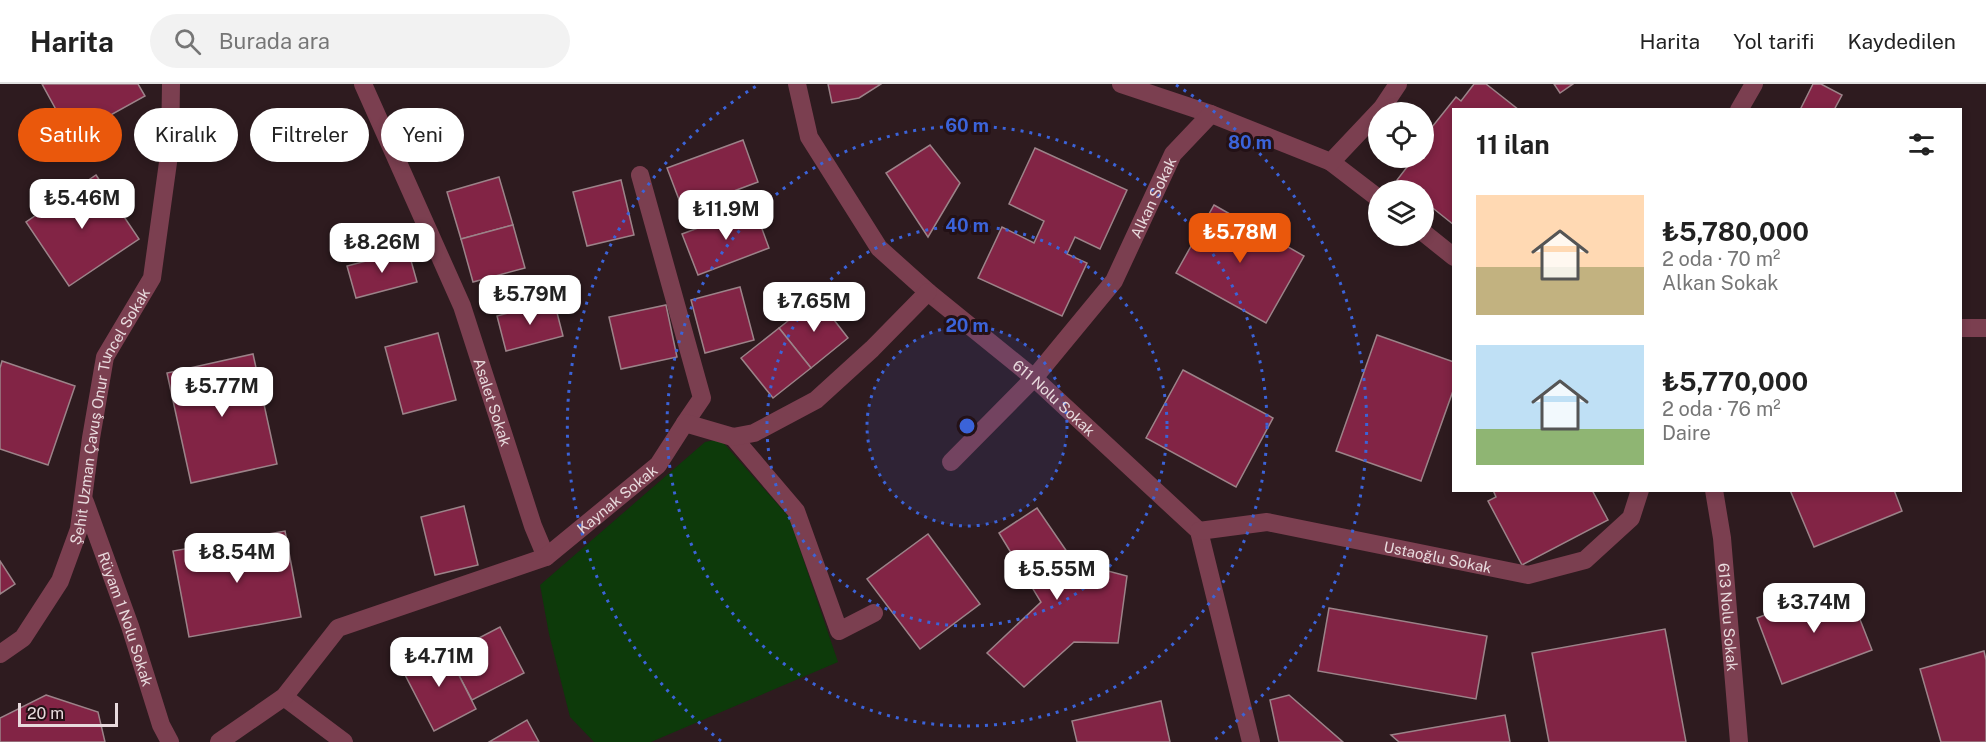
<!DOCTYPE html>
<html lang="tr">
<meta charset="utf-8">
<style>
:root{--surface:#fff;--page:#f2f2f2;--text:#222;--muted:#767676;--line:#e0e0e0;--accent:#ea580c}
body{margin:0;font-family:"Public Sans",sans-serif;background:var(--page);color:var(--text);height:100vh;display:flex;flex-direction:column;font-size:22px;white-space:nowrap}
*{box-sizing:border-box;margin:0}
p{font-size:20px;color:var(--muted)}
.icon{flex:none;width:33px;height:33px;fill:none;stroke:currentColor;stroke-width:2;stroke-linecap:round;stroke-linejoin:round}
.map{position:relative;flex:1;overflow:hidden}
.sheet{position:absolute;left:1452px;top:24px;width:510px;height:384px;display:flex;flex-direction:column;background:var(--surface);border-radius:0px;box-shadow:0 3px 9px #0003}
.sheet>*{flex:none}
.hud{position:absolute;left:18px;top:24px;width:570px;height:54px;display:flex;gap:12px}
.fabs{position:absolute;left:1368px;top:18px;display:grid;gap:12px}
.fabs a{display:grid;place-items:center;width:66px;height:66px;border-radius:50%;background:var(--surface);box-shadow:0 3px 9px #0003;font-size:30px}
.scale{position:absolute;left:18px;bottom:15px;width:100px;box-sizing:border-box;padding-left:6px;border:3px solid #e8dadd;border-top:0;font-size:16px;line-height:21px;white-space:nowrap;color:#e8dadd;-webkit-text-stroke:4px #231116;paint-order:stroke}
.price{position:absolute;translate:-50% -51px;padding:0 14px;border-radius:12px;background:#fff;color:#222;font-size:20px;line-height:39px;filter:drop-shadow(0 2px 3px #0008)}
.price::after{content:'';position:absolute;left:50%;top:36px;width:18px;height:14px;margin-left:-9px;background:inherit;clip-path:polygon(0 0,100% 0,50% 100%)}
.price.current{background:var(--accent);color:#fff}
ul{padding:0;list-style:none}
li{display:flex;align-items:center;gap:18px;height:150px;padding:0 24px}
li span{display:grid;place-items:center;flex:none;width:168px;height:120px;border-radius:0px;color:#555}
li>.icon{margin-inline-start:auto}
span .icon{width:72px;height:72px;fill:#fffc;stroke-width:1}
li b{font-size:26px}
h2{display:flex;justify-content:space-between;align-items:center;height:72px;padding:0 24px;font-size:26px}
.pill{padding:0 21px;border-radius:27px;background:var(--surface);box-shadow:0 3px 9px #0003;font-size:21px;line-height:54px}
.pill.current{background:var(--accent);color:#fff}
header{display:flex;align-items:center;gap:36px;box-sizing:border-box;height:84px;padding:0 30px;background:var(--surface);border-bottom:2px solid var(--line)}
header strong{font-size:28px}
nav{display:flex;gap:33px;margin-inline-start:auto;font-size:21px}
.search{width:420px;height:54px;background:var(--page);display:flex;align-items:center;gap:15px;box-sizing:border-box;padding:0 21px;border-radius:33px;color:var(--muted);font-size:22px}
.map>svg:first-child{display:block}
.green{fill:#0d3a0a}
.building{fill:#822445;stroke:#9c8389;stroke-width:1.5}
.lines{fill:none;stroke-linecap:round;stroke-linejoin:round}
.minor{stroke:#7b3f50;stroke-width:18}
.ring{fill:none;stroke:#3b63d9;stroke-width:3;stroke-dasharray:3 6}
.labels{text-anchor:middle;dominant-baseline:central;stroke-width:6;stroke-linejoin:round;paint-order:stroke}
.street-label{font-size:15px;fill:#e8dadd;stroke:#231116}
.centre{fill:#3b63d9;stroke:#231116;stroke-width:3}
.ring-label{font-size:18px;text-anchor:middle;font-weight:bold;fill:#3b63d9;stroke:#231116;stroke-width:6;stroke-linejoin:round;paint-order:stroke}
</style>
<header>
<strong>Harita</strong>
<div class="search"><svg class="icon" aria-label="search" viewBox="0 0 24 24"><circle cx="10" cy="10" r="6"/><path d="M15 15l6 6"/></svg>Burada ara</div>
<nav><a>Harita</a><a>Yol tarifi</a><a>Kaydedilen</a></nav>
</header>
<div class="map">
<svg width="1986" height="658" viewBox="0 0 1986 658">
<rect width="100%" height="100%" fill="#2e1b1f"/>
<!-- green -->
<path class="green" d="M720,355l69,78 49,145 -187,80h-57l-24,-25 -21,-83 -9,-49 165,-143z"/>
<!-- building -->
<g class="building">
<path d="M42,0h96l7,12 -74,41z"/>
<path d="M828,0h53l-22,14 -27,5z"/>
<path d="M1474,0h12l33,26h-65v115l-30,-24v-11h-14l-13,-10 17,-22h10v-21l32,-40 5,4z"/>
<path d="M1554,0h19l-13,9z"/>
<path d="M1813,0h8l21,11 -8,15h-34z"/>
<path d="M743,56l15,42 -75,28 -16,-42z"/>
<path d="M930,61l30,38 -32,54 -42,-64z"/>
<path d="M1035,64l92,42 -27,59 -25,-12 -8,17 20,9 -25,53 -84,-38 24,-51 32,16 10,-22 -35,-17z"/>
<path d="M96,91l43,64 -70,47 -43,-64z"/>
<path d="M499,93l14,48 -52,14 -14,-47z"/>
<path d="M621,96l13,55 -47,11 -14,-54z"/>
<path d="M1214,121l90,51 -38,67 -90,-50z"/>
<path d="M754,123l15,41 -71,27 -16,-41z"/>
<path d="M513,141l12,43 -52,14 -12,-43z"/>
<path d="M408,166l9,32 -61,16 -9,-32z"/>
<path d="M740,203l14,53 -49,13 -14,-53z"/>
<path d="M817,214l31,40 -37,30 -32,-40z"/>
<path d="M554,217l9,35 -57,15 -9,-35z"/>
<path d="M666,221l11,52 -56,12 -12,-52z"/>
<path d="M779,244l32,40 -38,30 -32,-40z"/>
<path d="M438,249l18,67 -53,14 -18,-67z"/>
<path d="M1377,251l77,27v26l-33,93 -85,-30z"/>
<path d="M253,270l24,110 -86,19 -24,-110z"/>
<path d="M2,277l73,25 -27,79 -48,-16v-81z"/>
<path d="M1183,286l90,48 -37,69 -90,-49z"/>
<path d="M1493,406h99l16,30 -86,45 -34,-64 8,-4z"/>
<path d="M1790,406h104l8,21 -88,36z"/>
<path d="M464,422l14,59 -43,10 -14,-58z"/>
<path d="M1037,424l37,54 53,14 -9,67 -44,-1 -50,45 -37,-34 54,-51 -42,-69z"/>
<path d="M285,447l16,86 -112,20 -16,-86z"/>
<path d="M928,450l52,70 -60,45 -53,-70z"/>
<path d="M0,477l15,23 -15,10z"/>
<path d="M1846,500l26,66 -90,34 -25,-66z"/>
<path d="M1329,524l158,28 -11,63 -158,-28z"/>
<path d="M500,543l24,46 -52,27 -24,-46z"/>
<path d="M1665,545l21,113h-137l-17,-89z"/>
<path d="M444,562l32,63 -42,22 -33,-64z"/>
<path d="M1984,567l2,9v82h-45l-21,-73z"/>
<path d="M46,611l52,17 7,30h-105v-24z"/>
<path d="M1289,611l54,47h-64l-9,-42z"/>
<path d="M1161,617l9,41h-93l-5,-21z"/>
<path d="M1505,631l5,27h-111l-8,-7z"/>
<path d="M527,636l12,22h-50z"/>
</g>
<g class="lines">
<!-- minor -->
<g class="minor">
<path id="s1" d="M363,0l99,222 71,220 13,31"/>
<path id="s2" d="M797,0l12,53 70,111 49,44 106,86 165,153 52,211"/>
<path d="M1121,0l90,30"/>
<path d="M1739,26l15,-26"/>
<path d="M1331,78l47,36"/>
<path d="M640,91l62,223 -17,25"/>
<path d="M1424,149l30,24"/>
<path d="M1960,244h26"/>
<path d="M733,353l63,74 43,120 35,-18"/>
<path id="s3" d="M951,378l83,-84 80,-97 59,-127 38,-40 120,48 51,-54 16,-24"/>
<path id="s4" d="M1714,406l8,48 17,204"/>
<path id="s5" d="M85,418l45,124 31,99 9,17"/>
<path id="s6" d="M1199,447l68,-9 261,53 57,-15 46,-42 9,-28"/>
<path id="s7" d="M0,570l23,-16 37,-57 19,-52 12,-91 14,-81 47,-79 18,-130 1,-64"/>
<path d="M284,613l60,45"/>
<path id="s8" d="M219,658l65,-45 54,-69 208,-71 112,-92 27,-42 48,14 21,-4 62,-33 56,-51 56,-57"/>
</g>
</g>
<!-- distance rings -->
<circle cx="967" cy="342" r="100" fill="#3b63d9" fill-opacity=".12"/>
<g class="ring">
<circle cx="967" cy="342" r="100"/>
<circle cx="967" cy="342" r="200"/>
<circle cx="967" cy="342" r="300"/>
<path d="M721 657A400 400 0 0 1 758 1M1176 1A400 400 0 0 1 1213 657"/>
</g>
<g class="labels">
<!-- street labels -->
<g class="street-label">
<text stroke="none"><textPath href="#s3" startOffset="336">Alkan Sokak</textPath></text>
<text stroke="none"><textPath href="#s2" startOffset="416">611 Nolu Sokak</textPath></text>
<text stroke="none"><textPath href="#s1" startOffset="344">Asalet Sokak</textPath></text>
<text stroke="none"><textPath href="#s7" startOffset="270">Şehit Uzman Çavuş Onur Tuncel Sokak</textPath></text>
<text stroke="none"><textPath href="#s8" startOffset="478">Kaynak Sokak</textPath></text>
<text stroke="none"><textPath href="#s6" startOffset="243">Ustaoğlu Sokak</textPath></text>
<text stroke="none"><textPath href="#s4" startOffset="128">613 Nolu Sokak</textPath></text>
<text stroke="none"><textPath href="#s5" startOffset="124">Rüyam 1 Nolu Sokak</textPath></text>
</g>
</g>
<circle cx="967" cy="342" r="9" class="centre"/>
<g class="ring-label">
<text x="967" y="48">60 m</text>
<text x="1250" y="65">80 m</text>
<text x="967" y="148">40 m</text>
<text x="967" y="248">20 m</text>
</g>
</svg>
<div class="fabs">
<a><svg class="icon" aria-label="locate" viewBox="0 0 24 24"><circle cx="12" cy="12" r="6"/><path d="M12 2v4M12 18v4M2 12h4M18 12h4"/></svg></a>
<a><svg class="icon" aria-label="layers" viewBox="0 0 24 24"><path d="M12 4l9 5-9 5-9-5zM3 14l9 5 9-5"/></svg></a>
</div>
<div class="scale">20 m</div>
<b class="price" style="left:82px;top:146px">₺5.46M</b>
<b class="price" style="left:726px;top:157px">₺11.9M</b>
<b class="price current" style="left:1240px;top:180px">₺5.78M</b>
<b class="price" style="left:382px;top:190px">₺8.26M</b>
<b class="price" style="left:530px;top:242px">₺5.79M</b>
<b class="price" style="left:814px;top:249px">₺7.65M</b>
<b class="price" style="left:222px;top:334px">₺5.77M</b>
<b class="price" style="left:237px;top:500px">₺8.54M</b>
<b class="price" style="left:1057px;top:517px">₺5.55M</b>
<b class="price" style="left:1814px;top:550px">₺3.74M</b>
<b class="price" style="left:439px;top:604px">₺4.71M</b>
<div class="hud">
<a class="pill current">Satılık</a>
<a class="pill">Kiralık</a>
<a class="pill">Filtreler</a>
<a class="pill">Yeni</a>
</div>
<section class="sheet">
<h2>11 ilan<svg class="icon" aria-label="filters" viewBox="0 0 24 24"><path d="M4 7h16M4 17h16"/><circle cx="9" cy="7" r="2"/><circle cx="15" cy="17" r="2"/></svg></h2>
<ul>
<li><span style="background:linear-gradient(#ffd9b3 60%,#c2b280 0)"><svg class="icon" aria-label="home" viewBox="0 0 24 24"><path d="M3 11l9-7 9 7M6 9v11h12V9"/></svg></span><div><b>₺5,780,000</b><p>2 oda · 70 m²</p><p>Alkan Sokak</p></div></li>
<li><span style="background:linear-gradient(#bfe0f5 70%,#8fb573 0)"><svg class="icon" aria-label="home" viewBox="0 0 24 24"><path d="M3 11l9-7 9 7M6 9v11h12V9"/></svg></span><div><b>₺5,770,000</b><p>2 oda · 76 m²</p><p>Daire</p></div></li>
</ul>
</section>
</div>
